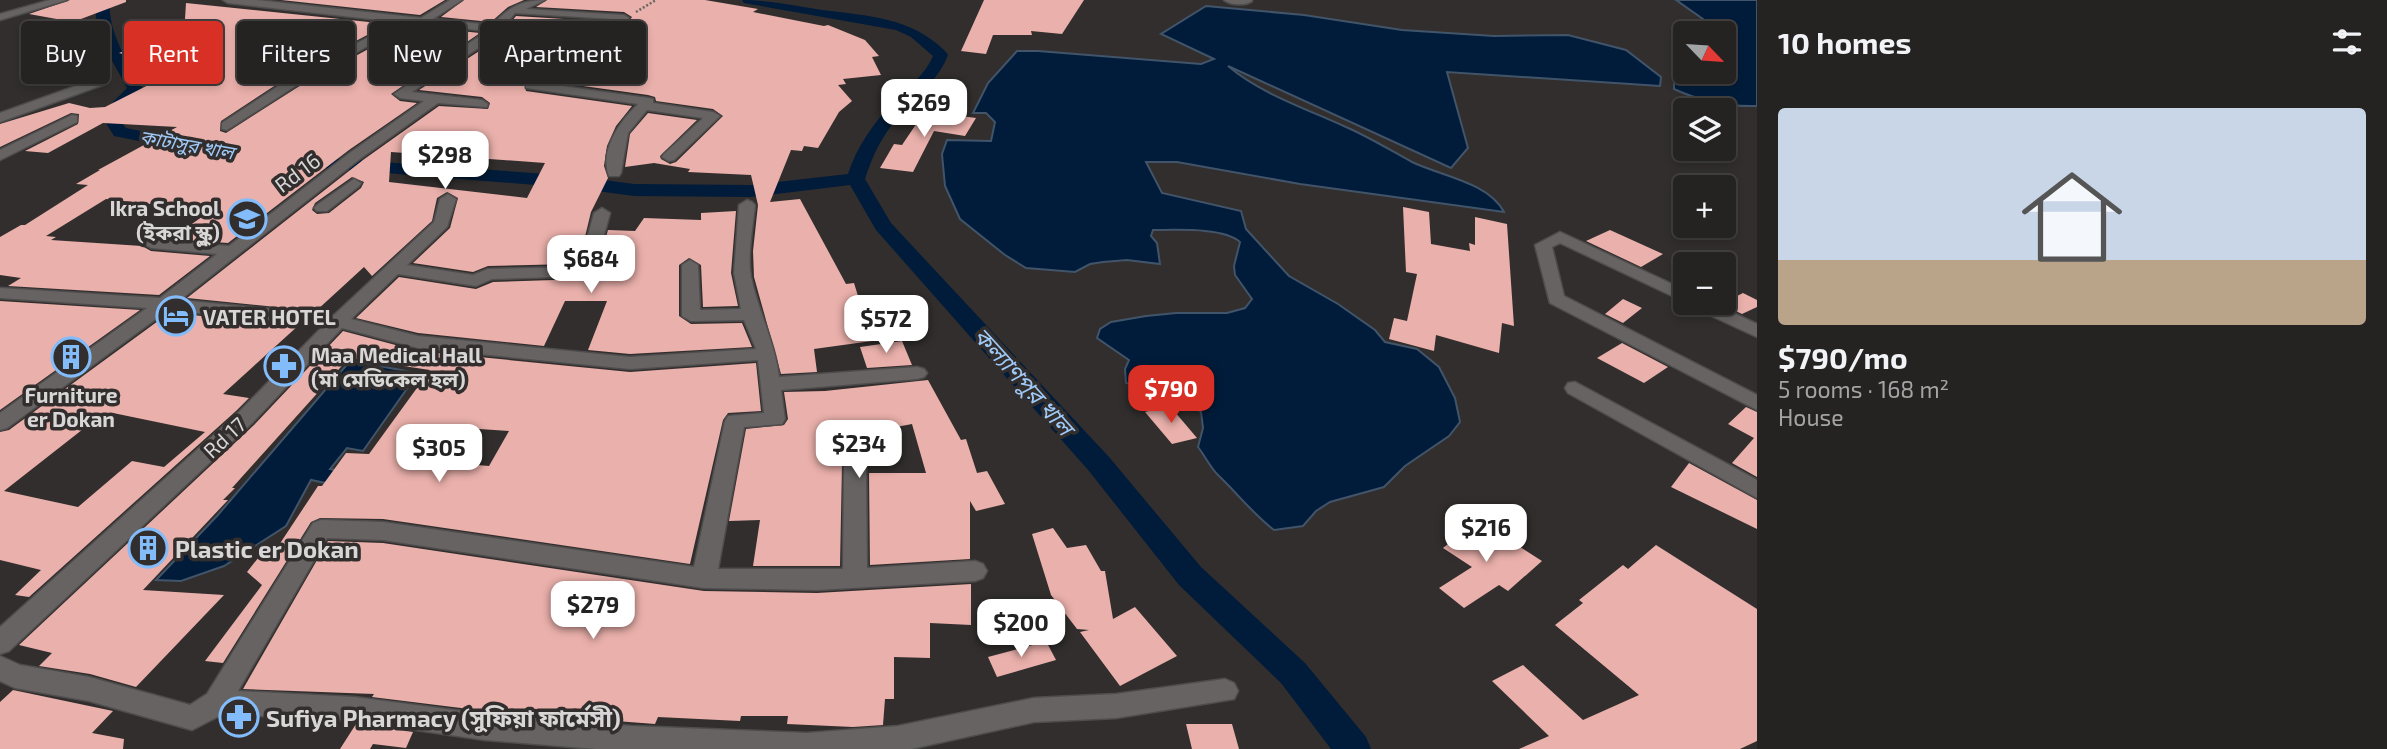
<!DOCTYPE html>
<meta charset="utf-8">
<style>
:root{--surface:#252222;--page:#312f2f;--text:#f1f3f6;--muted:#a3a4a5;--line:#423f40;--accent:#d93025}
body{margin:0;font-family:"Exo 2","Noto Sans Bengali",sans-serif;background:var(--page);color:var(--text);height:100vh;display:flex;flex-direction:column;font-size:26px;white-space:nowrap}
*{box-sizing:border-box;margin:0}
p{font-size:23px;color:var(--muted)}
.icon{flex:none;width:38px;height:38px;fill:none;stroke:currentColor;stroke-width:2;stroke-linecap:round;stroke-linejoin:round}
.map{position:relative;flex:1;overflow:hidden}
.details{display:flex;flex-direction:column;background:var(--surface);width:630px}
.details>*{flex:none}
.guide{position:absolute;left:21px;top:21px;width:665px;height:63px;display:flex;gap:14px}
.needle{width:46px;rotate:115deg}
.buttons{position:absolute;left:1673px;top:21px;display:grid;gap:14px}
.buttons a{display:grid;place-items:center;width:63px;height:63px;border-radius:7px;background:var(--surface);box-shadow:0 4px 10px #0003,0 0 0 2px var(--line);font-size:35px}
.price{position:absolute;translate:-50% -60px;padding:0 16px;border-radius:14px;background:#fff;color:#222;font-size:23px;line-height:46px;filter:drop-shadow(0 2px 4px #0008)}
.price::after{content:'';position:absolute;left:50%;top:42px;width:21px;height:16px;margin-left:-10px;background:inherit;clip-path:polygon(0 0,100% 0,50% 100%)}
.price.current{background:var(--accent);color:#fff}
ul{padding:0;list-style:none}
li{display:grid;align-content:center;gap:14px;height:371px;padding:0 21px}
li+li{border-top:2px solid var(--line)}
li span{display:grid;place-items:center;height:217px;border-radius:7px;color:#555}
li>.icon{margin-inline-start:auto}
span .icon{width:126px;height:126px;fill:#fffc;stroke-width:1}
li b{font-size:30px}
h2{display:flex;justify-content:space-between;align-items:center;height:84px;padding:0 21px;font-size:30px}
.pill{padding:0 24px;border-radius:7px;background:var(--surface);box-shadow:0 4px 10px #0003,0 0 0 2px var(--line);font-size:24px;line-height:63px}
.pill.current{background:var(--accent);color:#fff}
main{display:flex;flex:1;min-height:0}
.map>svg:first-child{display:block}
.water{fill:#001c3a;stroke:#415469;stroke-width:2}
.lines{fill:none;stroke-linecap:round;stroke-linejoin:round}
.canal{fill:#001c3a;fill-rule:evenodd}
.building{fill:#eab0ab;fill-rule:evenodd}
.minor-casing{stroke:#4e4c4c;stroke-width:3}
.path{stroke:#666463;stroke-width:2.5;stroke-dasharray:2 2;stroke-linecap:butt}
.minor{fill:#676363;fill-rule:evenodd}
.labels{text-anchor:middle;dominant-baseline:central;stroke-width:7;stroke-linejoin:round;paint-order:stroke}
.far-water-label{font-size:19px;font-style:italic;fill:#a0caf8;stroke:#312e2d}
.street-label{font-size:21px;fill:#d8d6d6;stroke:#312e2d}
.poi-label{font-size:21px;font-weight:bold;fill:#d8d6d6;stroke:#312e2d;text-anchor:start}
.water-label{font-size:23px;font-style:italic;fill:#a0caf8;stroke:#312e2d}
.near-poi-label{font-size:24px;font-weight:bold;fill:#d8d6d6;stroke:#312e2d;text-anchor:start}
</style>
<main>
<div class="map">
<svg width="1757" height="749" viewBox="0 0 1757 749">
<rect width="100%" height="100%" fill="#312e2d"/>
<!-- water -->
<g class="water">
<path d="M1676,0h81v106c-30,1 -55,-4 -83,-17v-8l6,-1 1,-8 4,-2 39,2v-32l3,-4z"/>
<path d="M1206,6l98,9 98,15 92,6 74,-1 58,15 35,27 -1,9 -213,-14 21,76 -17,20 -223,-102c33,28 79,43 118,61 23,10 44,23 66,35 29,14 76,20 92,50l-204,-28 -123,-22h-31l16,31 79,18 5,18 43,47 49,28 37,26 10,12 32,7 22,18 16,31 5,24 -11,14 -44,30 -21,21 -54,15 -14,9 -13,15 -29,4c-21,-16 -37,-37 -56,-55 -8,-8 -13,-19 -20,-28l5,-19 -2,-16 -25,-18 -50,-11 -1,-14 4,-9 -32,-22 3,-9 11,-7 35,-6 30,-3h51l18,-5 7,-9 -17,-24 -1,-9 6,-24c-16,-15 -65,-12 -87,-12l-2,6 6,7 3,21 -33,-4 -24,2 -13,2 -15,8 -49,-4 -21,-13 -45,-36 -15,-33 -3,-32 5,-14 44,1 4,-19 -9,-9h-13l15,-30 29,-32h21l163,13 13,-5 -53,-25z"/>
<path d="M350,361l68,12 -55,78 -16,-3 -17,21 11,2 -11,13 -19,-4 -25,46 -62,40 -43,15 -25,-1 61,-64z"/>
</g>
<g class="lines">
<!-- canal -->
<g class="canal">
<path d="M96,0h14c-3,32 18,62 33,89l-17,18 -6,13 6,8 63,13 3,4 -3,4 -6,1 -69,-14 -10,-16 9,-18 14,-14c-14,-27 -35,-56 -31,-88z"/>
<path d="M742,0c28,0 53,6 80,10 46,6 90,7 124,42l2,3c-9,24 -28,38 -45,56 -18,20 -30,42 -38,68l26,44 218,234 92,110 104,96 61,74 5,12h-40l-50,-66 -102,-98 -90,-114 -213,-241 -26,-45 -99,12 -117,-1 -60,-8 -275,-22 -9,-5 9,-5 275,20 60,8 117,1 97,-11c9,-28 26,-52 47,-73 14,-15 30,-26 38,-45l-22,-19 -15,-7 -152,-27z"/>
</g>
</g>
<!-- building -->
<g class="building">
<path d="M70,0h56v2l-53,20 -44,-8z"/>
<path d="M281,0h164l-25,15z"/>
<path d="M464,0h60l-16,7 -17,15 -50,-5z"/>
<path d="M547,0h158l53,9 -5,3 71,14 4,-1 37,15 14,16 -7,1 9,18 -38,4 3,5 -8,1 14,16 -13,11 -21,36 -14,-2 -2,5 -11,-1 -21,52 30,-3 46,85 8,-1 18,58 -58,8 3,23 -36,2 -27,-97 -1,-26 5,-46 -7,-30 -63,-3 2,-3 -36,-6 -29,4 5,-33 18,-21 49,7 -37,36 1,3 9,5 6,-2 47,-46 -10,-7 -57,-8 -1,-4 -7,-2 -101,-14 38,-30v-8l-85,-8 16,-19 112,7 4,-6 -8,-5 -88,-5z"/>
<path d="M984,0h100l-22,34 -31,-3 1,4h-39l-7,19 -25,-3z"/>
<path d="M186,3l202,21 -100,53 -67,44 -1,10 6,2 72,-46 113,-61 69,7 -89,61 9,7 17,2 -68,47 -121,93 -57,-4 39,-28 -104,-12 -60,37 10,1 -5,3 91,6 9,5 59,5 -51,39 -151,-9 13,-8 -21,-3v-38l21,-12h4l63,-40 -12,-1 24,-14h-2l79,-43 -74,-4 -55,30 -23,-2 53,-27 1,-10 -8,-1 -71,34v-23l69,-21 21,5 15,-1 71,-36 -28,-7 5,-2 -34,-9 85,-32 -19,-2z"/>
<path d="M487,46l74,6 -37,28 2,11 106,15 -16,20 -9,20 -3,20 4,12 -17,34 -8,33 -12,19 -83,2 -15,6 -60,-9 37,-35 8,-30 -11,-6 -10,6 -5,23 -60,55 -8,-9 -48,44 -129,-13 176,-138 76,-54 49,3 2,-6 -8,-6 -63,-7zM391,152l154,11 -18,35 -138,-16zM352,177l12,5 -3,6 -32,25 -12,1 -5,-4 3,-7z"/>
<path d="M925,111l51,7 -11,18 -31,-5 -21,41 -33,-4 14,-24 8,1z"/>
<path d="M1403,207l26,5 2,32 39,7 -1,-8 6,2v-28l32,7 7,102 -12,-3 -3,30 -63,-18 -2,16 -45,-12 5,-21 13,3 10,-47 -11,-2z"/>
<path d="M736,211l-5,62 7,33 -35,1 -2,-42 -12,-7 -10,7v51l12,8 51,-1 10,24 -122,7 -42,-4 19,-49h-42l-21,45 -126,-13 -62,-15 43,-41 77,12 17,-7 91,-3 19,-32 5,-17 27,1 9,-13 57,2v-7z"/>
<path d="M1610,230l53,24 -22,13 -55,-26z"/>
<path d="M1743,293l14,7v7l-15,7 -21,-10z"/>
<path d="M1623,299l19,9 -19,15 -18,-9z"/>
<path d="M0,301l140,9 -140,100z"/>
<path d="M169,313l130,12 -76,69 26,4 -13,13 -207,186 -14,-2 26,-25 -41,-10v-128l9,-2zM113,413l92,19 -41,35 -32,-6 -54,46 -74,-16 97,-76 8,1z"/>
<path d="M343,331l75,20 212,21 126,-9 5,48 -33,2 -5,7 -33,144 -307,-45 -63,-1 -9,4 -88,141 -18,-2 57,-76 -15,-13 15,-19 11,1 45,-68h4l24,-33 23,1 61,-84 -81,-12 -117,130h3l-12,12h5l-85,90 81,5 -88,92 -46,-13 -51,-8 13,-13 -33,-8 235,-220zM465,428l44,3 -20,35 -47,-4z"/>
<path d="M902,341l10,24 -45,3 -7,-21z"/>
<path d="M1622,343l46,24 -24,16 -47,-25z"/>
<path d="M928,380l33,60 5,-1 11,34 10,-2 18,33 -29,7 -6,-10v58l-100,6 -1,-92h57l-14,-49 -47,9 3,30 -4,-5 -10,-3 -8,3 -4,6 -2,102h-87l7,-46 -31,1 17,-92 38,-4 4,-6 -4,-27 41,-1z"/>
<path d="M1169,405l28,33 -25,6 -27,-32z"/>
<path d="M1746,407l11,5v65l-25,-14 22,-25 -26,-14z"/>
<path d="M1689,463l68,37v29l-86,-42z"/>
<path d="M1478,520l64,41 -34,30 -9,-6 -35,23 -25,-20 33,-21 -29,-19z"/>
<path d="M1053,528l14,20 19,-3 15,26h4l8,48 22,-12 42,49 -57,30 -40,-54 9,-2 -12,-1 -26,-34 -19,-61z"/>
<path d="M328,541l55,2 321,48 113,2 154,-9v41l-41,-2v35l-36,-1v42h-9l-2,26 -30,2 -66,-3 1,-8h-47l-1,5 -82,-4 -3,7 -170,-13 -113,-14 2,-3 -131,-5z"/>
<path d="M1656,545l101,64v132l-17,8h-221l30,-13 -57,-55 31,-16 60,55 56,-25 -84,-70 28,-22 -4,-3 44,-35 5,4z"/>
<path d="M1040,643h7l9,17 -59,17 -9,-20z"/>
<path d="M13,690l100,21 -21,22 32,6 -1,10h-123v-47z"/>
<path d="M356,724l57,8 -7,16 -33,-4 -3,5h-30z"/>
<path d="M1186,724h46l7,25h-47z"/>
</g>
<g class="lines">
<!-- minor casing -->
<g class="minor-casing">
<g id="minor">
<path d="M50,0h17l-67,20v-6z"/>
<path d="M223,0h34l164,18 29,-18h12l-29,19 59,6c16,-17 29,-25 53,-25l-19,9 98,6 5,3 -1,2 -113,-7 -20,24 88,8v4l-42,34 107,15 5,1v4l60,9 7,4 -46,44 -5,1 -7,-4 2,-3 39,-36 -56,-8 -19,23 -7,40 -2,3h-10c-10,-25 11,-55 29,-72l-112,-16v-6l42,-32 -82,-7 -74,49 70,8 6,4 -1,3 -49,-4 -77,55 -181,142 154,15 100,-93 6,-23 8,-5 8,5 -9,28 -40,38 66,10 15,-6 84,-2 13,-21 9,-33 8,-5 8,5 -9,33 -17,30 -92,3 -16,7 -78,-12 -47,45 67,17 212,21 126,-8 -12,-29 -53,1 -9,-5v-51l8,-5 8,5 2,45 41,-1 -7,-36 5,-68 8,-5 5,2 3,3c-2,22 -8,50 -4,72 7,34 24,65 28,100l138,-10 7,2 3,4 -3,4 -7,2 -136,11 4,29 -3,5 -38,3 -26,142h125l1,-104 3,-5 8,-3 8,3 3,5 1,103 108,-7 8,3 4,7 -4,7 -8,3 -158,9 -113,-2 -321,-48 -56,-2 -89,153 116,6 131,17 146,12 176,7 91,-7 136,-28 82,-4 109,-15 9,4 4,8 -4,8 -118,19 -82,4 -123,27h-315l-111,-9 -131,-19 -92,-5 -41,-1 -29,15 -103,-29 -74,-13 -15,-7v-25l20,9 69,12 101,28 17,-11 106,-171 8,-3 62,2 311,45 31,-146 3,-5 36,-3 -6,-53 -128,9 -212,-21 -76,-20 -90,95 -243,228 -9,3v-27l238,-214 86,-88 -156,-15 -161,118 -7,2v-17l147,-105 -147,-10v-10l160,10 57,-44 -66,-6 -8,-5 2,-3 84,6 122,-94 73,-51 -24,-3 -6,-4 93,-63 -77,-8 -113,62 -70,45 -5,-1v-6l67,-44 108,-57 -169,-19z"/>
<path d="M1224,0h28v1c-6,5 -22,4 -28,-1z"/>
<path d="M101,77l4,1v6l-105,38v-9z"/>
<path d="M72,115l5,1v6l-77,38v-10z"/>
<path d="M354,179l7,4 -2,3 -32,25h-10l-3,-3 3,-3z"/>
<path d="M1560,232l125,58v12l-125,-59 -8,4 12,49 193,99v15l-207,-107 -15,-58z"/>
<path d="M1689,303h23l45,21v13l-65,-30z"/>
<path d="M1575,382l182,98v18l-189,-105 -3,-5 3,-5z"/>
</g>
</g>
<!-- path -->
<path class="path" d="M636,12l20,-12"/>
<!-- minor -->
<use href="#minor" class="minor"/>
</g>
<!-- icons -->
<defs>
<g id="school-ring" transform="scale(2.0125)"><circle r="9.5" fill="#312e2d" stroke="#83bcfb" stroke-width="1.5"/><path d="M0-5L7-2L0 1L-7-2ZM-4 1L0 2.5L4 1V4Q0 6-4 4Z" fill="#83bcfb"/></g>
<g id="hotel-ring" transform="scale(2.0125)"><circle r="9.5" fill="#312e2d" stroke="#83bcfb" stroke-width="1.5"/><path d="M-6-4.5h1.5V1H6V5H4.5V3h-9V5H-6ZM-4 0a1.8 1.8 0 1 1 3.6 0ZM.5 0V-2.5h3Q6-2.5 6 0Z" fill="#83bcfb"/></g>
<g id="building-ring" transform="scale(2.0125)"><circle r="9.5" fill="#312e2d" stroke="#83bcfb" stroke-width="1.5"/><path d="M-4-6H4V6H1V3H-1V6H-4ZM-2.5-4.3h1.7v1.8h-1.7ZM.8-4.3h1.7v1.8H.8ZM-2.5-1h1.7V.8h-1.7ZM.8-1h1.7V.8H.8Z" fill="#83bcfb"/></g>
<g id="pharmacy-ring" transform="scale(2.0125)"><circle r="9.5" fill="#312e2d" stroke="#83bcfb" stroke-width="1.5"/><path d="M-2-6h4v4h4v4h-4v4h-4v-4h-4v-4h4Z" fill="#83bcfb"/></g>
</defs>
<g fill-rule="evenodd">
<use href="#school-ring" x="247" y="219"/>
<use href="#hotel-ring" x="176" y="316"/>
<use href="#building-ring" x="71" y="357"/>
<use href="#pharmacy-ring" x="284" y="366"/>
<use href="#building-ring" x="148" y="548"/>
<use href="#pharmacy-ring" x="239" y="717"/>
</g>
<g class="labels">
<!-- far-water labels -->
<g class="far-water-label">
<text transform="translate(187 144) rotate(10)">কাটাসুর খাল</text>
</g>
<!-- street labels -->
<g class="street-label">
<text transform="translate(297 172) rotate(-37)">Rd 16</text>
<text transform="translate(224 437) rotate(-43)">Rd 17</text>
</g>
<!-- poi labels -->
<g class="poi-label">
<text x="220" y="207" text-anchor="end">Ikra School<tspan x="220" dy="24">(ইকরা স্কুল)</tspan></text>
<text x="203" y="316">VATER HOTEL</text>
<text x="311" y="354">Maa Medical Hall<tspan x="311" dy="24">(মা মেডিকেল হল)</tspan></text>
<text x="71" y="394" text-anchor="middle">Furniture<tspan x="71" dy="24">er Dokan</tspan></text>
</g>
<!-- water labels -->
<g class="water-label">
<text transform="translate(1024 381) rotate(48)">কল্যাণপুর খাল</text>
</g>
<!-- near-poi labels -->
<g class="near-poi-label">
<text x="175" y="548">Plastic er Dokan</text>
<text x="266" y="717">Sufiya Pharmacy (সুফিয়া ফার্মেসী)</text>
</g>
</g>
</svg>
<div class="buttons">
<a><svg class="needle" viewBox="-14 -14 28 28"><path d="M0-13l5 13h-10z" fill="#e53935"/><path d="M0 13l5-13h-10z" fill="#a3a4a5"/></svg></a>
<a><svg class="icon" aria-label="layers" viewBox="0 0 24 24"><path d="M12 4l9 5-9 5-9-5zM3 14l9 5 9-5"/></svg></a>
<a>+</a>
<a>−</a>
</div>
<b class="price" style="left:924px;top:139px">$269</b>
<b class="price" style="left:445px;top:191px">$298</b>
<b class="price" style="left:591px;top:295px">$684</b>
<b class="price" style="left:886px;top:355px">$572</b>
<b class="price current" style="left:1171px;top:425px">$790</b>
<b class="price" style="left:859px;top:480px">$234</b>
<b class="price" style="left:439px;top:484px">$305</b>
<b class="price" style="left:1486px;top:564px">$216</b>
<b class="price" style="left:593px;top:641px">$279</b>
<b class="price" style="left:1021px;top:659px">$200</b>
<div class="guide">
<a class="pill">Buy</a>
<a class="pill current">Rent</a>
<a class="pill">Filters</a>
<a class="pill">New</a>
<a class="pill">Apartment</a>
</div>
</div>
<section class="details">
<h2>10 homes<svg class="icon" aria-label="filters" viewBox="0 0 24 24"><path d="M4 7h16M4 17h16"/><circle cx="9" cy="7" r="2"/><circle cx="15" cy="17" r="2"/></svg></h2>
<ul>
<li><span style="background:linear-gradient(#c9d6e8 70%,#b9a48a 0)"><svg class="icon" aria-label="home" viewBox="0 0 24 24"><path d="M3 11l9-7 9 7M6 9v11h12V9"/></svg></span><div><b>$790/mo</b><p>5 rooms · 168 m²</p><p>House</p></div></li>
</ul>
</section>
</main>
